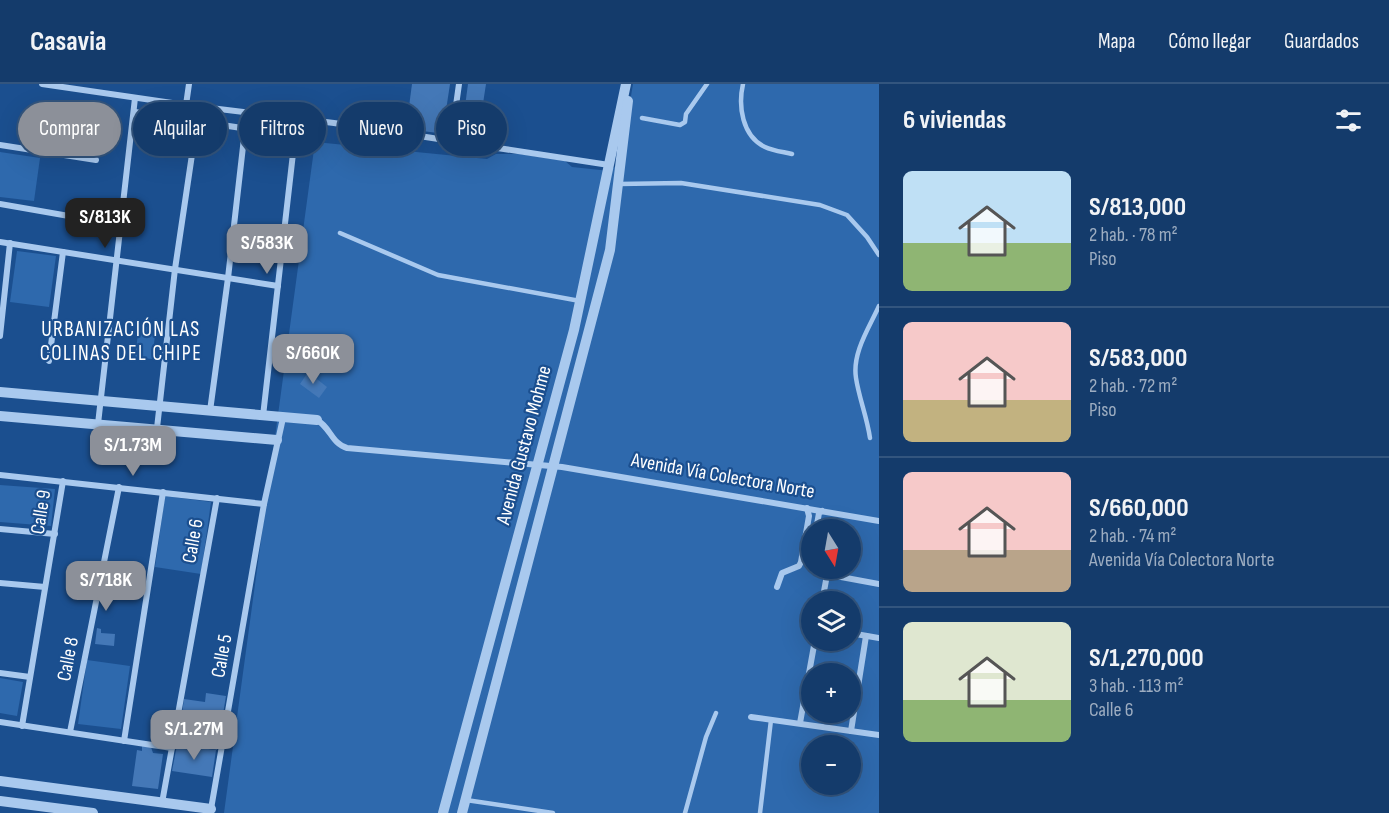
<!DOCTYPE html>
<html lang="es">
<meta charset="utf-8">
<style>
:root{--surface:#143b6b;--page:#1d4271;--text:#f1f3f6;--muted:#9dadc1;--line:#33557e;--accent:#8c9099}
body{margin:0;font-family:"Sofia Sans Condensed",sans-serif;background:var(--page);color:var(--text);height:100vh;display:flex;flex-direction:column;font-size:22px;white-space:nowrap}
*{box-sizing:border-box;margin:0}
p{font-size:20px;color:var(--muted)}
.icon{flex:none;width:33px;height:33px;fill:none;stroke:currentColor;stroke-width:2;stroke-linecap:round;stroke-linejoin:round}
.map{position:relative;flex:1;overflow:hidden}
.drawer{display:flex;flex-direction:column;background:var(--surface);width:510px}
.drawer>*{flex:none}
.hud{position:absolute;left:18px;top:18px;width:570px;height:54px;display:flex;gap:12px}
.needle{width:39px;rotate:169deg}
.buttons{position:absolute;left:801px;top:435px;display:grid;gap:12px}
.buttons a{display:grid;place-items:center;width:60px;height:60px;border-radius:50%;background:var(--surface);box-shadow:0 6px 24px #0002,0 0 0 2px var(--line);font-size:30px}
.price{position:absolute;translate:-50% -51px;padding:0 14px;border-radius:12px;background:var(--accent);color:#fff;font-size:20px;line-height:39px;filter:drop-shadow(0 2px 3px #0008)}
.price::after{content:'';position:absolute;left:50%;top:36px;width:18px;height:14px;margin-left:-9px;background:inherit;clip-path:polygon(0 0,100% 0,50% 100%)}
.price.on{background:#222;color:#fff}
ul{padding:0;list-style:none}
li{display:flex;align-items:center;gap:18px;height:150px;padding:0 24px}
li+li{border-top:2px solid var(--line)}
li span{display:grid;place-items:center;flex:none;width:168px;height:120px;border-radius:9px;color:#555}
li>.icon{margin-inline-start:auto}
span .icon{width:72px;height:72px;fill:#fffc;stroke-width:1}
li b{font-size:26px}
h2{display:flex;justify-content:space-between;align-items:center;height:72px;padding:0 24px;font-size:26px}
.chip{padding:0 21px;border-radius:27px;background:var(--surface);box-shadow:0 6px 24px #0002,0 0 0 2px var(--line);font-size:21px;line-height:54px}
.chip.on{background:var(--accent);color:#fff}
header{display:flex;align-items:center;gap:36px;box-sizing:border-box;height:84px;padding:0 30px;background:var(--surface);border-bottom:2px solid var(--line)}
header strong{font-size:28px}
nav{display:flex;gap:33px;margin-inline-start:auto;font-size:21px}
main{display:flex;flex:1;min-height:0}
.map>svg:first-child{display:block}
.green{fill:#2e69ad;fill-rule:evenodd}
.building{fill:#4478b7}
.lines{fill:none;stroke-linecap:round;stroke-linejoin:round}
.service{stroke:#a9c9ee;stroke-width:4.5}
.minor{stroke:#a9c9ee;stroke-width:6}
.tertiary{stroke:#a9c9ee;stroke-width:10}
.labels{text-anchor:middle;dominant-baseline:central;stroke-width:4.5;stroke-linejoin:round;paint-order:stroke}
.street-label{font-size:20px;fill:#fff;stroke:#1b4f8f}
.neighbourhood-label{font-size:21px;letter-spacing:1.5px;fill:#fff;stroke:#1b4f8f}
</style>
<header>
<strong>Casavia</strong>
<nav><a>Mapa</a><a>Cómo llegar</a><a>Guardados</a></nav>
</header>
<main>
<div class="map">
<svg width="879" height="729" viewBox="0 0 879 729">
<rect width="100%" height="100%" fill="#1b4f8f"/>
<!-- green -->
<g class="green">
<path d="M633,0h246v729h-655l91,-671 172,17 9,-5h24l45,7 7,6 38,4 10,-9zM812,446h38v38h-38zM812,518h38v38h-38zM812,590h38v38h-38zM812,662h38v38h-38z"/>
<path d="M0,68l40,6 -6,43 -34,-4z"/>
<path d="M17,167l39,5 -7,51 -39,-5z"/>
<path d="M139,242l17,2 -4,31 -17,-2z"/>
<path d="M0,401l55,4 -4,37 -51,-4z"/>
<path d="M165,412l46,6 -10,72 -46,-7z"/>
<path d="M87,576l43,6 -9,63 -43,-5z"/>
<path d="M0,594l23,4 -6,34 -17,-3z"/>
</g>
<!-- building -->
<g class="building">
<path d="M412,0h38l-7,46 -5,3 -32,-4z"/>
<path d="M468,0h18l-6,39 -17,-2z"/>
<path d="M308,288l19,15 -8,11 -19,-14z"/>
<path d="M97,544l4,1v4l14,1 -1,12 -19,-2z"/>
<path d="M206,609l20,3 -9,54 -39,-6 6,-45 21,3z"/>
<path d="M177,661l39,5 -4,27 -40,-6z"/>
<path d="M142,662l9,1 2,6 10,1 -5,35 -26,-3 5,-36 5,1z"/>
</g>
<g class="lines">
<!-- service -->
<g class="service">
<path d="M743,0c-5,22 -1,52 22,63 8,4 19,5 27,7"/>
<path d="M642,34l38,7 5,-3 1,-8 21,-30"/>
<path d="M619,100l62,-1 139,22 27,10 20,22 12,18"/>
<path d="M340,149l98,42 142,26"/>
<path d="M870,354c-3,-21 -11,-40 -14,-60 -4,-25 13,-50 23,-72"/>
<path d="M466,716l87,13"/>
<path d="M685,729l21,-76 10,-24"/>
<path d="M760,729l11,-93"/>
</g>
<!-- minor -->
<g class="minor">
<path d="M42,0l144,21 148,18 275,42"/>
<path d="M186,21l3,-21"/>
<path d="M135,28l160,24 -32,280"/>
<path d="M451,57l8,-57"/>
<path d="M0,61l96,15"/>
<path d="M0,120l86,15"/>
<path d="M0,158l278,44"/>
<path d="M0,252l10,-93"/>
<path d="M49,277l14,-109"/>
<path d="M210,327l18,-133 17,-149"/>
<path d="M317,336c13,7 15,24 30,28l215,19 317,54"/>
<path d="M98,340l37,-326"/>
<path d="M157,344l18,-159 22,-148"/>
<path d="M0,391l264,29"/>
<path d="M0,445l55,5"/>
<path d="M816,446l3,-17 3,-2"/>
<path d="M812,471l-2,11 4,6 65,12"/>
<path d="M0,499l45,4"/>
<path d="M777,503l5,-14 17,-7 2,-4 8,-46 -2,-8"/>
<path d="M822,518l5,-27"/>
<path d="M850,549l29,5"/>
<path d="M0,589l30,4"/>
<path d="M751,633l128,18"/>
<path d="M0,638l172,26"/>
<path d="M800,639l15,-83"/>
<path d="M22,642l41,-245"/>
<path d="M851,647l15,-95"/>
<path d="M70,648l49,-245"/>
<path d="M124,657l39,-249"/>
<path d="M162,719l55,-305"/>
<path d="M211,725l53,-305 19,-86"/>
</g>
<!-- tertiary -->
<g class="tertiary">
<path d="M0,308l317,28"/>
<path d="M0,332l277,24"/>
<path d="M0,697l211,28"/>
<path d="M0,717l93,12"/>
<path d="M443,729l131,-483 52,-246"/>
<path d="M462,729l148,-563 18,-149"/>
</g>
</g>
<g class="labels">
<!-- street labels -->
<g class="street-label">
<text transform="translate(524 361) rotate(-75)">Avenida Gustavo Mohme</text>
<text transform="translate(723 392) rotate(10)">Avenida Vía Colectora Norte</text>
<text transform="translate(41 428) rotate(-81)">Calle 9</text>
<text transform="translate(193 457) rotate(-80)">Calle 6</text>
<text transform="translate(222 572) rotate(-80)">Calle 5</text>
<text transform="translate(68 575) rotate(-79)">Calle 8</text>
</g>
<!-- neighbourhood labels -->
<g class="neighbourhood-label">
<text x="121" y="245">URBANIZACIÓN LAS<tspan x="121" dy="24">COLINAS DEL CHIPE</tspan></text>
</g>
</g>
</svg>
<div class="buttons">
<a><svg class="needle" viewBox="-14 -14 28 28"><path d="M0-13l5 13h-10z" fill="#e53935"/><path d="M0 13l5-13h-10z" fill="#9dadc1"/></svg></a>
<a><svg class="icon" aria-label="layers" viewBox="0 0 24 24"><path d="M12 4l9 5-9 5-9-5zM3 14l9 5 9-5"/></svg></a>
<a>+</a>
<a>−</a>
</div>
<b class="price on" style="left:105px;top:165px">S/813K</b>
<b class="price" style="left:267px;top:191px">S/583K</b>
<b class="price" style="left:313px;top:301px">S/660K</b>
<b class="price" style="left:133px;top:393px">S/1.73M</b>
<b class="price" style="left:106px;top:528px">S/718K</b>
<b class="price" style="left:194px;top:677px">S/1.27M</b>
<div class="hud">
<a class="chip on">Comprar</a>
<a class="chip">Alquilar</a>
<a class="chip">Filtros</a>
<a class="chip">Nuevo</a>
<a class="chip">Piso</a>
</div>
</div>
<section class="drawer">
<h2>6 viviendas<svg class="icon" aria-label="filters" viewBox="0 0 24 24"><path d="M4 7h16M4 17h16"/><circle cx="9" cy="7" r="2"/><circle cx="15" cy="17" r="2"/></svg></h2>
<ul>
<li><span style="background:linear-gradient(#bfe0f5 60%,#8fb573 0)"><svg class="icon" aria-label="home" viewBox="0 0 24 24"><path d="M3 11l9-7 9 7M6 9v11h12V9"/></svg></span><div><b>S/813,000</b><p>2 hab. · 78 m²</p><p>Piso</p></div></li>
<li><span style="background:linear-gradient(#f6c9c9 65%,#c2b280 0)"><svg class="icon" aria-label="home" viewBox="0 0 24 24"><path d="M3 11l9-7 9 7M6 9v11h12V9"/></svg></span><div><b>S/583,000</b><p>2 hab. · 72 m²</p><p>Piso</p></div></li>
<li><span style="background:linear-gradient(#f6c9c9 65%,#b9a48a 0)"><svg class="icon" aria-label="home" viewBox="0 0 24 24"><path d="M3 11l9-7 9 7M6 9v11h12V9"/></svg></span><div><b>S/660,000</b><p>2 hab. · 74 m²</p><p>Avenida Vía Colectora Norte</p></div></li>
<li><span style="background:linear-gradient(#dfe7d0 65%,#8fb573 0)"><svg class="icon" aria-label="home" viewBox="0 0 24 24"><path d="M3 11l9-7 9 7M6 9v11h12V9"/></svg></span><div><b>S/1,270,000</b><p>3 hab. · 113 m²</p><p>Calle 6</p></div></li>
</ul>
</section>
</main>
